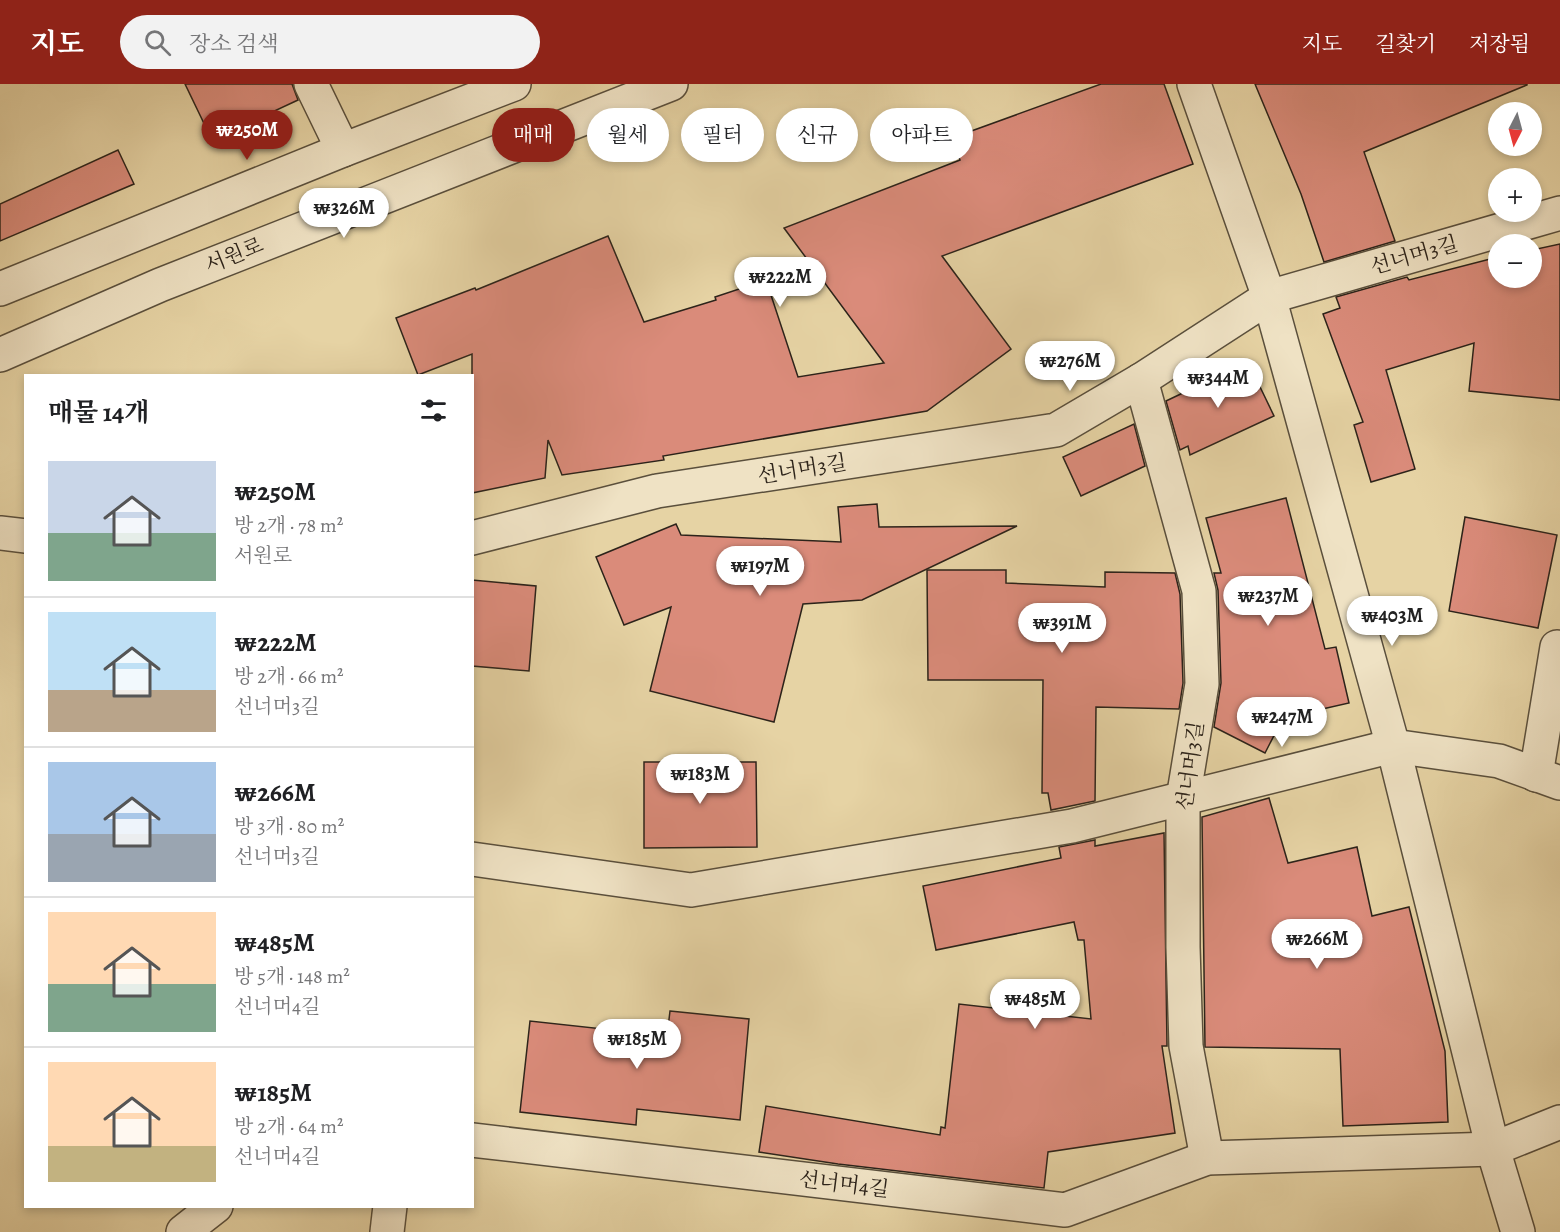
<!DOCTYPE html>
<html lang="ko">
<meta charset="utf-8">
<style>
:root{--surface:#fff;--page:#f2f2f2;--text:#202124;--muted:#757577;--line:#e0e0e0;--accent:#8f2418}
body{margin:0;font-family:Alegreya,"Noto Serif KR",serif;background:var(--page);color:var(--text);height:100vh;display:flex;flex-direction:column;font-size:22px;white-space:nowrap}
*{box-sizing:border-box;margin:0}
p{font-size:20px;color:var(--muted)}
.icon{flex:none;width:33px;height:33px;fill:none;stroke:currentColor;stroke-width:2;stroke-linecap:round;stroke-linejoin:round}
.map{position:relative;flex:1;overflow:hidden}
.sheet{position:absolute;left:24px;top:290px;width:450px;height:834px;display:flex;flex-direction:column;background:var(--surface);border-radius:0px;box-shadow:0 3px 9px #0003}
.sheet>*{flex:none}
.hud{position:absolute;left:492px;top:24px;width:570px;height:54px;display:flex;gap:12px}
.needle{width:39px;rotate:186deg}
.controls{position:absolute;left:1488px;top:18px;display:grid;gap:12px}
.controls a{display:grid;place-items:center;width:54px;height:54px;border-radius:50%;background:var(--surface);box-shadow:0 3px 9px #0003;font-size:30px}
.price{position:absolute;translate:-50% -51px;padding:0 14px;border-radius:21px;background:#fff;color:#222;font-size:20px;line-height:39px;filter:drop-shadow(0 2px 3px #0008)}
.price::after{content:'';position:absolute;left:50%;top:36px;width:18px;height:14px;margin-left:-9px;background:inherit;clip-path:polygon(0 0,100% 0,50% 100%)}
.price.current{background:var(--accent);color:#fff}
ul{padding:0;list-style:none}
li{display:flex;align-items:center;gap:18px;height:150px;padding:0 24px}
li+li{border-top:2px solid var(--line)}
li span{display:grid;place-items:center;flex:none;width:168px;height:120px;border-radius:0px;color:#555}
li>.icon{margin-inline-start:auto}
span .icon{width:72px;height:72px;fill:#fffc;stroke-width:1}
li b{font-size:26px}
h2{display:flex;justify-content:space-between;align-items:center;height:72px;padding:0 24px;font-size:26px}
.chip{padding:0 21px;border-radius:27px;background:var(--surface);box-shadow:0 3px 9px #0003;font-size:21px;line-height:54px}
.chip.current{background:var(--accent);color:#fff}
header{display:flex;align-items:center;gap:36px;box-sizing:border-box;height:84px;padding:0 30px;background:var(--accent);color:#fff}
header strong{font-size:28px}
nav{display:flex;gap:33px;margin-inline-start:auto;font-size:21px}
.search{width:420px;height:54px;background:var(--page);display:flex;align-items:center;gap:15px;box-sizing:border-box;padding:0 21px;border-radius:33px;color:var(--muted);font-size:22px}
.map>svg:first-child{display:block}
.building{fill:#da8b7a;stroke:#2c231a;stroke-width:1.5}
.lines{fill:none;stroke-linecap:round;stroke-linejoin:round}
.minor-casing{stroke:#5a4f3c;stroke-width:36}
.minor{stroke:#efe2c4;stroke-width:33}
.labels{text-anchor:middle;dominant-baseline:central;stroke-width:4.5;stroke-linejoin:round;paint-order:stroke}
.street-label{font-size:21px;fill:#2c231a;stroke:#efe2c4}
</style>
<header>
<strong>지도</strong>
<div class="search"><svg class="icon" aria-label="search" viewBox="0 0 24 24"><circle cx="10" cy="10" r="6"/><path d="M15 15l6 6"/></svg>장소 검색</div>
<nav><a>지도</a><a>길찾기</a><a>저장됨</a></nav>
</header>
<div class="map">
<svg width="1560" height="1148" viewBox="0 0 1560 1148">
<rect width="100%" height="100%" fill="#e6d3a4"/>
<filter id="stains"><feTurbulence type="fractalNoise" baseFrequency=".00333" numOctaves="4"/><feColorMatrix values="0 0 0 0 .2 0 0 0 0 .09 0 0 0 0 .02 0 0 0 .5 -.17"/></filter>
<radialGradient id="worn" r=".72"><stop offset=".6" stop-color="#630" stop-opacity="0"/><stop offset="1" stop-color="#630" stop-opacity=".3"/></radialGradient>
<!-- building -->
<g class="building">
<path d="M185,0h107l6,16 -86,40z"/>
<path d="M1101,0h63l29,80 -251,92 69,93 -84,62 -264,45 1,4 -102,15 -14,-35 -3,38 -73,15v-139l-54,21 -22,-57 79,-30 1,2 132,-54 36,86 72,-22 -1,-3 51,-17 32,97 86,-14 -100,-135 176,-68 -8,-22z"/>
<path d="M1255,0h272v1l-163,67 31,89 -71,21 -23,-68z"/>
<path d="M118,66l16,34 -134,57v-37z"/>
<path d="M1560,160v156l-91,-9 5,-48 -88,27 29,99 -44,13 -17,-57 9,-3 -40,-108 17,-6 -4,-11 71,-20 2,3 89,-23v21h34v-28z"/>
<path d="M1248,278l26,54 -84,39 -2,-9 -8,4 -14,-49z"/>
<path d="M1134,340l11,42 -64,30 -18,-39z"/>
<path d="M1286,414l39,151 11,-2 13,56 -66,15 -18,35 -51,-26 7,-44 -3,-93 -4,-17h7l-15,-55z"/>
<path d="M877,420l2,23 138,-1 -155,74 -59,4 -29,118 -124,-31 21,-84 -47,18 -28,-68 80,-33 5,11 160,7 -3,-35z"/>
<path d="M1465,433l92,18 -19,93 -89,-17z"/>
<path d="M927,486h79v13l99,4v-15l70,1 5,21 3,89 -4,26 -83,-2 -1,94 -44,9 -3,-17h-6l1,-113h-115z"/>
<path d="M472,496l64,6 -7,85 -57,-5z"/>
<path d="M644,678h112l1,85 -113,1z"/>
<path d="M1269,714l19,65 69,-16 15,69 37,-9 36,144 3,71 -105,4 -3,-77 -135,-2 -3,-230z"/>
<path d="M1164,749l3,213h-5l13,87 -127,19 -4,36 -206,-24 -79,-12 7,-46 174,29 1,-8 4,1 14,-124 132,15 -7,-79h-6l-4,-18 -138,28 -13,-64 138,-28 -2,-11 36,-7v6z"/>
<path d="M670,927l79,8 -9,101 -103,-11 -1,16 -116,-13 10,-91 137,15z"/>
</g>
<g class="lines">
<!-- minor casing -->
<g class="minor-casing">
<g id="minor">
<path d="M311,0l32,66"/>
<path d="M1194,0l75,213 124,449 100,403 25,83"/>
<path d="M0,205l343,-139 171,-66"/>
<path d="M0,271l160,-70 511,-201"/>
<path d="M1141,296l58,211 3,93 -19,115v148l3,99 21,112"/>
<path d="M0,449l26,3"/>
<path d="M472,454l185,-47 399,-61 85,-50 128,-83 291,-84"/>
<path d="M1536,691l21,-128"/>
<path d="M472,775l219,31 381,-64 321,-80 106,15 61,22"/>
<path d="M472,1056l593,70 142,-52 286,-9 67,-27"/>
<path d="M183,1148l33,-26"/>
<path d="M387,1148l3,-26"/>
</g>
</g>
<!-- minor -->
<use href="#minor" class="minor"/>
</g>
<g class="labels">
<!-- street labels -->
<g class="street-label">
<text transform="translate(234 171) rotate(-22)">서원로</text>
<text transform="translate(1414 171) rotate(-16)">선너머3길</text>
<text transform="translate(802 385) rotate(-9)">선너머3길</text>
<text transform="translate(1190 682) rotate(-82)">선너머3길</text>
<text transform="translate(844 1100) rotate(7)">선너머4길</text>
</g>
</g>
<rect width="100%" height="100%" filter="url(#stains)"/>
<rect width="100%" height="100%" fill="url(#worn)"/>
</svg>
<div class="controls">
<a><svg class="needle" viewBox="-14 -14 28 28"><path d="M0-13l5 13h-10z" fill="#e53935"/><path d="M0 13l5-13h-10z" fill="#757577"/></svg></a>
<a>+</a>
<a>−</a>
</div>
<b class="price current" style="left:247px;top:77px">₩250M</b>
<b class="price" style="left:344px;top:155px">₩326M</b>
<b class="price" style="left:780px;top:224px">₩222M</b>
<b class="price" style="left:1070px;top:308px">₩276M</b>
<b class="price" style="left:1218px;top:325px">₩344M</b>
<b class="price" style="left:760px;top:513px">₩197M</b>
<b class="price" style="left:1268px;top:543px">₩237M</b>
<b class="price" style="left:1392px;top:563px">₩403M</b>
<b class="price" style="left:1062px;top:570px">₩391M</b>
<b class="price" style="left:1282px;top:664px">₩247M</b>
<b class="price" style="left:700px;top:721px">₩183M</b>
<b class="price" style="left:1317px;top:886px">₩266M</b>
<b class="price" style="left:1035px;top:946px">₩485M</b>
<b class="price" style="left:637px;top:986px">₩185M</b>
<div class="hud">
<a class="chip current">매매</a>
<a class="chip">월세</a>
<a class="chip">필터</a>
<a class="chip">신규</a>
<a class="chip">아파트</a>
</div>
<section class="sheet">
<h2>매물 14개<svg class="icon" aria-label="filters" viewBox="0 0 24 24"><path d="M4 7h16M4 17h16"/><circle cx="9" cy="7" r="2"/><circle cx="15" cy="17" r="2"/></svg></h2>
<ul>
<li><span style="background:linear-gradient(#c9d6e8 60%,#7fa58c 0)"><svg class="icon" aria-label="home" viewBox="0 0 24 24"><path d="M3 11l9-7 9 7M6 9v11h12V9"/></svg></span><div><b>₩250M</b><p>방 2개 · 78 m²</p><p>서원로</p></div></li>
<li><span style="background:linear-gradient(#bfe0f5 65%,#b9a48a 0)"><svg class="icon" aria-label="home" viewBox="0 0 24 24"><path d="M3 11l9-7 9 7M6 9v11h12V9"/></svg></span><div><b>₩222M</b><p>방 2개 · 66 m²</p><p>선너머3길</p></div></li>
<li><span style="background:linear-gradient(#a9c7e8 60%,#9aa5b1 0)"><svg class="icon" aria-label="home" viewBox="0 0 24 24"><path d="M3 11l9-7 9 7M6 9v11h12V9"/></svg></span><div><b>₩266M</b><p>방 3개 · 80 m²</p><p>선너머3길</p></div></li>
<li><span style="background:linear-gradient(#ffd9b3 60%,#7fa58c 0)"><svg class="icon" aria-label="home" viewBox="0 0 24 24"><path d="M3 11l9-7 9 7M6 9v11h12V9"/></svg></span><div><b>₩485M</b><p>방 5개 · 148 m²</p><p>선너머4길</p></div></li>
<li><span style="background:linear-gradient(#ffd9b3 70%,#c2b280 0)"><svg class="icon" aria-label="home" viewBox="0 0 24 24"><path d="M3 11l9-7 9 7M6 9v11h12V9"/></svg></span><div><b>₩185M</b><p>방 2개 · 64 m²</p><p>선너머4길</p></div></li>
</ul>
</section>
</div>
